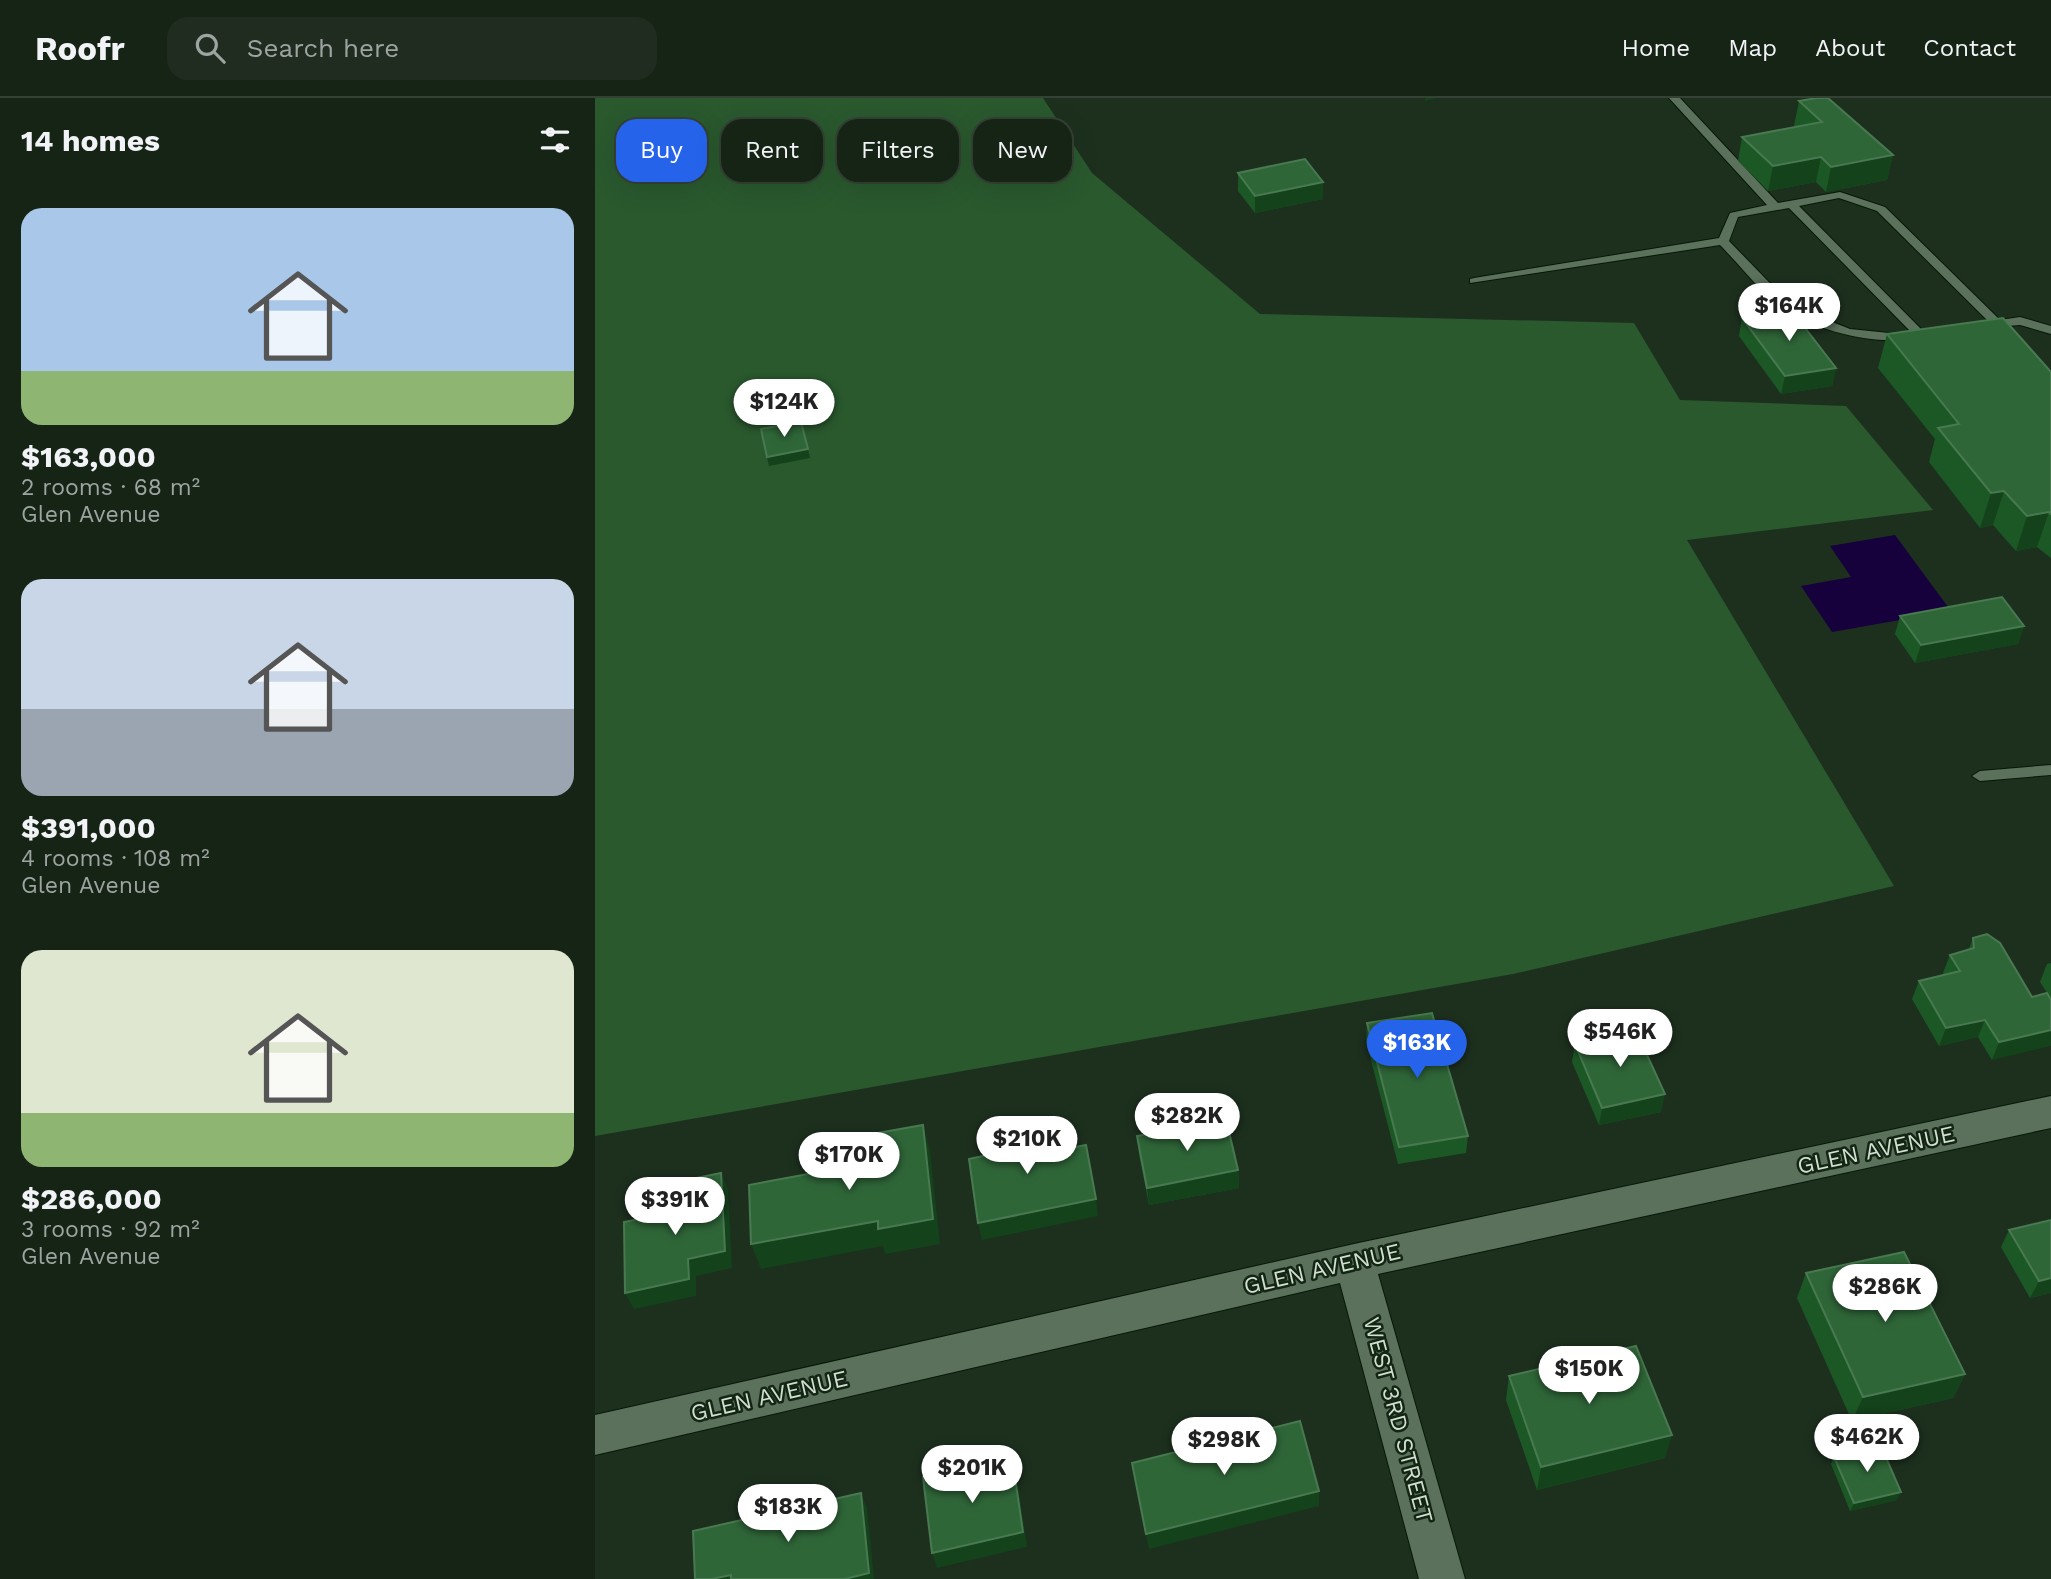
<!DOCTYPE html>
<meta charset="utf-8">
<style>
:root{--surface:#162416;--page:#1f2c1f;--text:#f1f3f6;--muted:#9ea4a1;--line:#354135;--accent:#2563eb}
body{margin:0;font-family:"Work Sans",sans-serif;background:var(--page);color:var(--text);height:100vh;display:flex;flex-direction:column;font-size:26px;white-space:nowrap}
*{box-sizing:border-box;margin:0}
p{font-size:23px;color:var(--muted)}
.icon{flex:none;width:38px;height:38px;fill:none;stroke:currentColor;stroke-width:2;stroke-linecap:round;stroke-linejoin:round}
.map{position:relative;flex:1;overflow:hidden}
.side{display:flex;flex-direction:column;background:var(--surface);width:595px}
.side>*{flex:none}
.guide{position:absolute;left:21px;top:21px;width:665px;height:63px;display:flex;gap:14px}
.price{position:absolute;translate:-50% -60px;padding:0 16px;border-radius:24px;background:#fff;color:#222;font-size:23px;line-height:46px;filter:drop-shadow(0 2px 4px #0008)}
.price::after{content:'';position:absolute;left:50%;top:42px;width:21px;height:16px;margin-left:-10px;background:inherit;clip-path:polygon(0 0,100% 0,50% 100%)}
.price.current{background:var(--accent);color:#fff}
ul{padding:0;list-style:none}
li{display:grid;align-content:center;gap:14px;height:371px;padding:0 21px}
li span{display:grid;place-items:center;height:217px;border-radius:21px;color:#555}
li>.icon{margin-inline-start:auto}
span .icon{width:126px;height:126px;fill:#fffc;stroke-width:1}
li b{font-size:30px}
h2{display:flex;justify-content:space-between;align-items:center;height:84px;padding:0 21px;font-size:30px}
.chip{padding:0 24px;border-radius:21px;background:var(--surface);box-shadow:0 7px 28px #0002,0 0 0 2px var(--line);font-size:24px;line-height:63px}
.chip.current{background:var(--accent);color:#fff}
header{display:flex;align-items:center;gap:42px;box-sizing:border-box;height:98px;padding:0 35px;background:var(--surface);border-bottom:2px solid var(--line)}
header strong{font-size:33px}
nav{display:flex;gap:38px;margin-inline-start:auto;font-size:24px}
.search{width:490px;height:63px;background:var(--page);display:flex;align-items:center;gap:18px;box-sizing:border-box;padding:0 24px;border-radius:21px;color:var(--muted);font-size:26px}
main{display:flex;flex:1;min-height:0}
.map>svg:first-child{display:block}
.green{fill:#2a592e}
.water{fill:#16013d}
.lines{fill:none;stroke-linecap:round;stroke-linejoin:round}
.service-casing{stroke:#061807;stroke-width:2}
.minor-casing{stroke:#061807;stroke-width:2}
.service{fill:#5b715c;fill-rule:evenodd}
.minor{fill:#5b715c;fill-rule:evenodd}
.wall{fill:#1c5826}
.shaded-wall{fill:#14421b}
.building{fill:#2f6638;stroke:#487950;stroke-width:2}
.labels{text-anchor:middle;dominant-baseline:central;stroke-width:5;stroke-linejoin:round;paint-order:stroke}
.near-street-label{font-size:23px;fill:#d1ded1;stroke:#132614}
</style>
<header>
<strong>Roofr</strong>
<div class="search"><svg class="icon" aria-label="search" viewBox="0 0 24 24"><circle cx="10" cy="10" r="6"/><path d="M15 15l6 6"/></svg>Search here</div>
<nav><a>Home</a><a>Map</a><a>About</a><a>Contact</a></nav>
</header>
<main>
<section class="side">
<h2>14 homes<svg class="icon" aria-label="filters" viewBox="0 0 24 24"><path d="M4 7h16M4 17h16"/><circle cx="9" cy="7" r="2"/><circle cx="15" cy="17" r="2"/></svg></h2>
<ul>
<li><span style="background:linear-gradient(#a9c7e8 75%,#8fb573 0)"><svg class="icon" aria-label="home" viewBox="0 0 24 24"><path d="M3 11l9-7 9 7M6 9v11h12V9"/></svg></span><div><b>$163,000</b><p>2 rooms · 68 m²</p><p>Glen Avenue</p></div></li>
<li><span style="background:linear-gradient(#c9d6e8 60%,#9aa5b1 0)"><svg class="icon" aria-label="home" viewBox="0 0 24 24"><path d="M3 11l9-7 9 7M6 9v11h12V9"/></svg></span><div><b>$391,000</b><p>4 rooms · 108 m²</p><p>Glen Avenue</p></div></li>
<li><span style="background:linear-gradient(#dfe7d0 75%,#8fb573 0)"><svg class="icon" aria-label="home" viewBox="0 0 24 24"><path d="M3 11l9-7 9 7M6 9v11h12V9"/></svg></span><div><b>$286,000</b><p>3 rooms · 92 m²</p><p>Glen Avenue</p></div></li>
</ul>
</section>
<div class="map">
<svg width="1456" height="1481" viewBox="0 0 1456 1481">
<rect width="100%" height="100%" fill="#1d301e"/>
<!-- green -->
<path class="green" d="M0,0h448l49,75 168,141 374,9 46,77 166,6 87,104 -246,30 207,346 -381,88 -918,162z"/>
<!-- water -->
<path class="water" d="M1300,437l56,76 -119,21 -31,-46 50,-9 -21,-31z"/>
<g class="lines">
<!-- service casing -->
<g class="service-casing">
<g id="service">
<path d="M1074,0h11l98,105 62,-11 45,15 115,113 20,-3 31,9v8l-31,-9 -13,1 2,3 -6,4 -8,-6 -14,1v-6l7,-1 -111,-110 -38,-13 -40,8 123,124v6l-10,-2 -1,4c-37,8 -93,-8 -126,-27 -16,-10 -49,-50 -65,-66l-250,38v-4l4,-1 245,-40 11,-25 37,-8zM1194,110l122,124 -22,1 -39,-4 -58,-23 -63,-65 9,-24z"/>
<path d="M1456,667v10l-71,6 -8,-5 8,-5z"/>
</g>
</g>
<!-- minor casing -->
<g class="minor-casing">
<path id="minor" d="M1456,998v32l-673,146 87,305h-46l-79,-296 -745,172v-40l759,-171z"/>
</g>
<!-- service -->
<use href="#service" class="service"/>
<!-- minor -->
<use href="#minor" class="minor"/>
</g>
<!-- wall -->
<g class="wall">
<path d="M1204,3l94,54 -6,25 -61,12 -10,-10 -48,9 -30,-30 4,-24 53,-10 -1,-1z"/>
<path d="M643,75l85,26 -68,14 -17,-22z"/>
<path d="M1147,220l94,50 -4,18 -51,8 -42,-58z"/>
<path d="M1292,236l164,38v186l-14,-11 -21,4 -23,-26 -13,3 -51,-66 6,-23 -57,-71z"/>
<path d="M1305,518l124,10 -6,18 -103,19 -20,-29z"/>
<path d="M1378,840l59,59 -40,63 -14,-23 -39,9 -27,-47 7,-18 25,-6 -1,-2 7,-18 19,-6z"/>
<path d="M1456,865v36l-11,-17 7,-18z"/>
<path d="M772,925l101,113 -2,17 -68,11 -32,-123z"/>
<path d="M980,946l86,68 -62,13 -27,-63z"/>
<path d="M542,1038l101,34 1,18 -90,17 -10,-51z"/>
<path d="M1414,1132l42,63 -21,5 -29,-51z"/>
<path d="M1211,1175l159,101 -12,24 -101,23 -55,-123z"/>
<path d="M914,1278l156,82 -128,32 -31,-90z"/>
<path d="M1239,1359l63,43 -47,11 -19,-47z"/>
</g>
<!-- shaded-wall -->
<g class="shaded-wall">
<path d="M830,0h12l-12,3z"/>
<path d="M1298,57l-6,25 -61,12 5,-25z"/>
<path d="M1226,59l-5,25 -48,9 5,-25z"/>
<path d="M728,84v17l-68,14v-17z"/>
<path d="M1241,270l-4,18 -51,8 4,-18z"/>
<path d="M213,351l2,9 -41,8 -2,-9z"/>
<path d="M1409,393l-11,34 -13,3 11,-35z"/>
<path d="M1454,414l-12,35 -21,4 11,-35z"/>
<path d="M1429,528l-6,18 -103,19 6,-18z"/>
<path d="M1390,922l-7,17 -39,9 7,-18z"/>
<path d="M1456,932v16l-59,14 7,-18z"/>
<path d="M1070,996l-4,18 -62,13 3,-17z"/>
<path d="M328,1027l7,26 10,93 -55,10 -2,-8 -122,23 -10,-25 127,-23z"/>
<path d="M643,1072l1,18 -90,17 -2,-17z"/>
<path d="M126,1075l7,17 4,78 -36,8v20l-62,13 -9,-16z"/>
<path d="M501,1101l2,17 -116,24 -4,-17z"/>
<path d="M1456,1180v15l-21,5 9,-17z"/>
<path d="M1370,1276l-12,24 -101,23 11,-24z"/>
<path d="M1077,1337l-7,23 -128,32 4,-23z"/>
<path d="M417,1359l4,15 11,75 -90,21 -5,-15z"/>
<path d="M724,1393v15l-170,43 -3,-15z"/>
<path d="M1306,1394l-4,8 -47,11 4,-8z"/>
<path d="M266,1395l6,15 7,71h-29z"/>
<path d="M136,1477l2,4h-21z"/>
</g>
<!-- building -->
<g class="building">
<path d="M1222,0h11l65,57 -62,12 -10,-10 -48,9 -31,-29 80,-15 -23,-21z"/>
<path d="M710,61l18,23 -68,14 -17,-23z"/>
<path d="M1197,213l44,57 -51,8 -43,-58z"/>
<path d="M1408,220l48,54v142l-2,-2 -22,4 -23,-25 -13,2 -53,-65 21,-4 -72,-90z"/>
<path d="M206,324l7,27 -41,8 -6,-28z"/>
<path d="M1407,499l22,29 -103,19 -21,-29z"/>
<path d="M1392,836l13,9 32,54 15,-4 4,7v30l-52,12 -14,-22 -39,8 -27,-47 41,-10 -10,-16 24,-7 -1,-10z"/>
<path d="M837,915l36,123 -69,11 -32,-124z"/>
<path d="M1041,933l29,63 -63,14 -27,-64z"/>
<path d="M428,1021l7,37 56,-11 10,54 -118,24 -9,-64 23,-5 -4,-28z"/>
<path d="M631,1021l12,51 -91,18 -10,-52z"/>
<path d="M328,1027l10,94 -55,10v-8l-127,23 -2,-59 119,-22 -2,-28z"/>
<path d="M126,1075l4,78 -37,8 1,20 -64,14 -1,-71 64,-13 -2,-29z"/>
<path d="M1456,1122v58l-12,3 -30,-51z"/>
<path d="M1309,1154l61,122 -102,23 -57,-124z"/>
<path d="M1041,1248l36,89 -131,32 -32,-91z"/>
<path d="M705,1323l19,70 -173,43 -14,-71z"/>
<path d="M1286,1348l20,46 -47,11 -20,-46z"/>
<path d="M417,1359l11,75 -91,21 -9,-76z"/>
<path d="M266,1395l8,80 -24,6h-114v-4l-19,4h-17l-2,-48z"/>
</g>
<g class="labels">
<!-- near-street labels -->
<g class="near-street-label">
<text transform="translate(1281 1052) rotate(-12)">GLEN AVENUE</text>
<text transform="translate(727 1171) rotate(-13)">GLEN AVENUE</text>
<text transform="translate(174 1298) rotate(-13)">GLEN AVENUE</text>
<text transform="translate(803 1322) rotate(75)">WEST 3RD STREET</text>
</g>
</g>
</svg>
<b class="price" style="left:1194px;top:245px">$164K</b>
<b class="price" style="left:189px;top:341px">$124K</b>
<b class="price" style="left:1025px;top:971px">$546K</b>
<b class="price current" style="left:822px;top:982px">$163K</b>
<b class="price" style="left:592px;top:1055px">$282K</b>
<b class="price" style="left:432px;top:1078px">$210K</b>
<b class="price" style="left:254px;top:1094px">$170K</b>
<b class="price" style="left:80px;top:1139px">$391K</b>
<b class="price" style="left:1290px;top:1226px">$286K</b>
<b class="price" style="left:994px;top:1308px">$150K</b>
<b class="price" style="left:1272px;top:1376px">$462K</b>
<b class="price" style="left:629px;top:1379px">$298K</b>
<b class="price" style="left:377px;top:1407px">$201K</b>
<b class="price" style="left:193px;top:1446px">$183K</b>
<div class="guide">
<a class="chip current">Buy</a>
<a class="chip">Rent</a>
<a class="chip">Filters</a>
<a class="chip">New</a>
</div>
</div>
</main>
